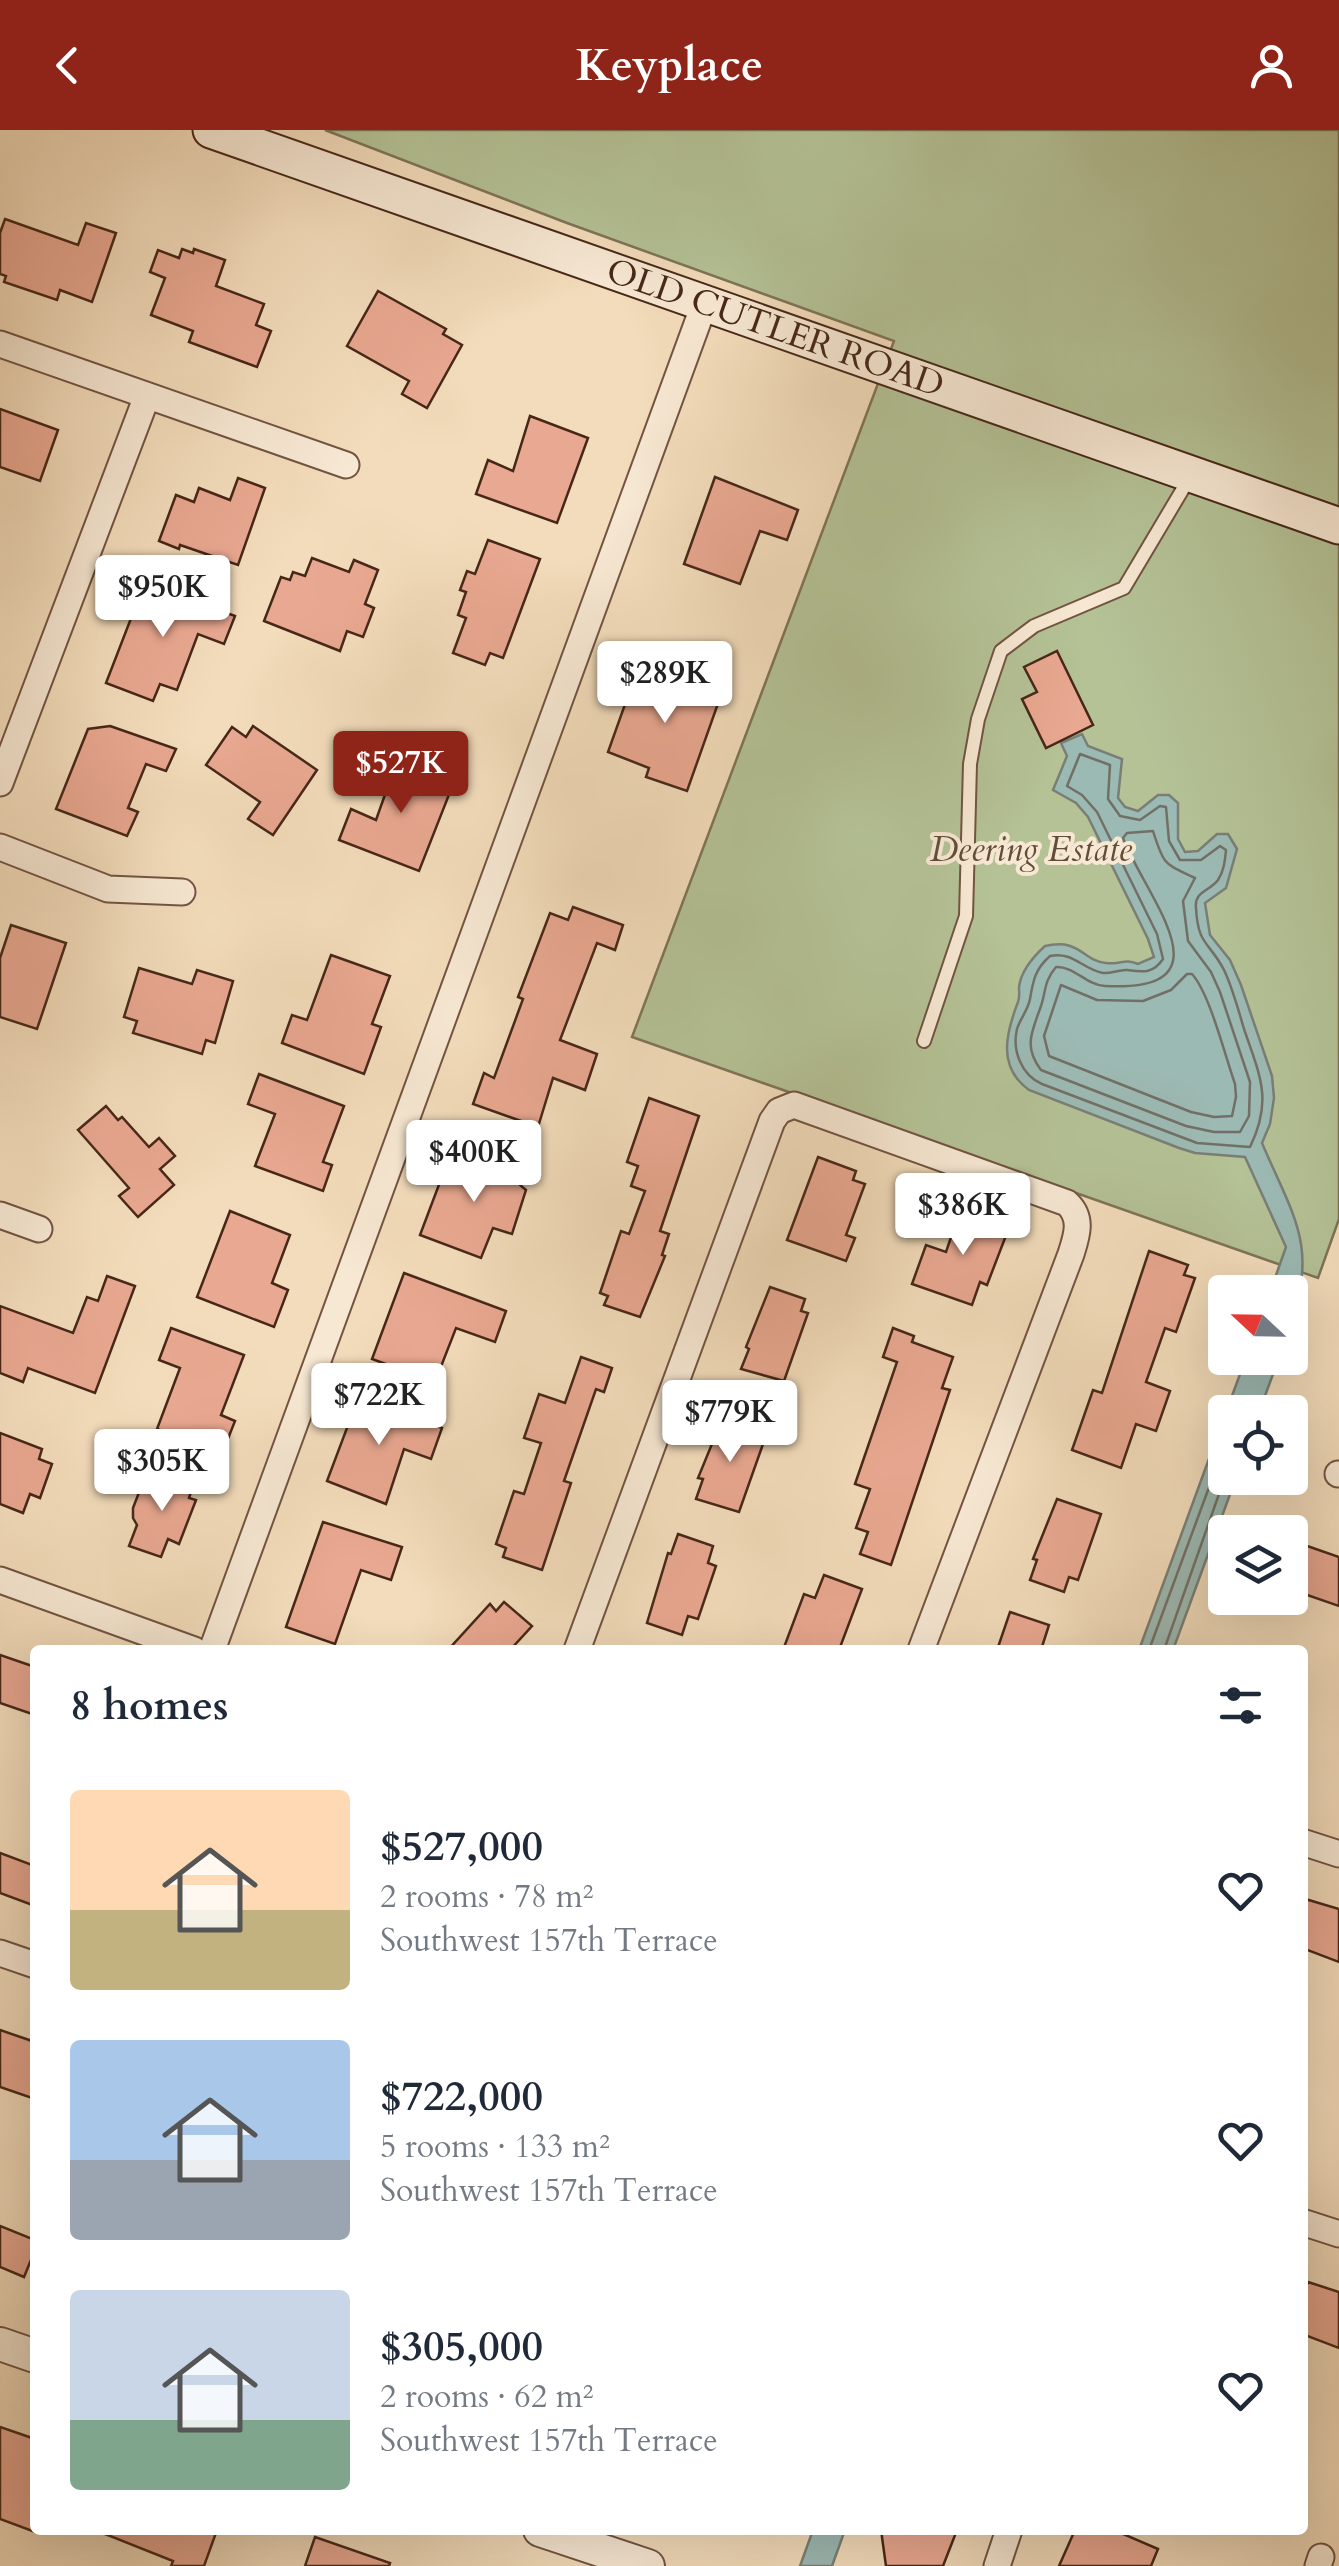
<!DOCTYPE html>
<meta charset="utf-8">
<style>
:root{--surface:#fff;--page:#f6f6f7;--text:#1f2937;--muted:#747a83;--accent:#8f2418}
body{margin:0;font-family:Cardo,serif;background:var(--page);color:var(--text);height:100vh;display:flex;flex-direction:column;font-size:38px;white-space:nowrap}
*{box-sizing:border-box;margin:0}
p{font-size:32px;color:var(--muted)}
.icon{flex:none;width:55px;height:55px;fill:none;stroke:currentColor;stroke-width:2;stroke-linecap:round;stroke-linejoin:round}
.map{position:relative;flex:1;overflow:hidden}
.side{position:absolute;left:30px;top:1515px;width:1278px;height:890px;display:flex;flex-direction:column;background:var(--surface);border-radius:10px;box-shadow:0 10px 40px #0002}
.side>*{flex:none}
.needle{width:65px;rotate:292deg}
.controls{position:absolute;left:1208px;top:1145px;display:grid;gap:20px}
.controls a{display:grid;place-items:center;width:100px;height:100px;border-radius:10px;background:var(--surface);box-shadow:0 10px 40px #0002;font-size:50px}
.price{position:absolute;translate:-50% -85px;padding:0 22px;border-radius:10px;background:#fff;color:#222;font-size:32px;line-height:65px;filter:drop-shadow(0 2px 5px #0008)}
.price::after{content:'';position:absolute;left:50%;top:60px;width:30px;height:22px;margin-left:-15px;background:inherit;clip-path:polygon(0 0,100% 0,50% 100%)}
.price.active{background:var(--accent);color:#fff}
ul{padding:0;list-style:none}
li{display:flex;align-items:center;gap:30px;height:250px;padding:0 40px}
li span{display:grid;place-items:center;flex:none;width:280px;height:200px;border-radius:10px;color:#555}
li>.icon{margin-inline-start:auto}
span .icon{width:120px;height:120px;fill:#fffc;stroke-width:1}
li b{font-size:42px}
h2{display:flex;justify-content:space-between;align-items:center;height:120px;padding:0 40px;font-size:42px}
header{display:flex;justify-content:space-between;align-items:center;height:130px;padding:0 40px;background:var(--accent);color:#fff;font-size:45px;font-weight:800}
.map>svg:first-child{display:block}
.green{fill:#b4c296;stroke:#7e7457;stroke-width:2.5}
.water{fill:#9cbab4;stroke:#7a7f76;stroke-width:2.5}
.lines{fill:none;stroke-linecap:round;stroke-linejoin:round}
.shore{stroke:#727066;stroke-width:2.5}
.building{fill:#e9a891;stroke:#472718;stroke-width:2.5}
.service-casing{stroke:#725441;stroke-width:16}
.minor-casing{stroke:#725441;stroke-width:29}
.tertiary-casing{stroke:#725441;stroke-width:36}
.secondary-casing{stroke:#472718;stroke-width:39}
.service{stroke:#f7e8d3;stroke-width:12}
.minor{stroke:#f7e8d3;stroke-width:25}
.tertiary{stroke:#f7e8d3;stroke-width:32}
.secondary{stroke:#f7e8d3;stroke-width:35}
.labels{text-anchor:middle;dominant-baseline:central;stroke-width:8;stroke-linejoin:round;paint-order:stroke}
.street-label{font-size:35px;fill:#472718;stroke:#f7e8d3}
.park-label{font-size:35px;font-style:italic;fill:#624e38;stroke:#f7e8d3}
</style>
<header><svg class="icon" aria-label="back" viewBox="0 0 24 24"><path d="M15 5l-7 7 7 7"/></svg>Keyplace<svg class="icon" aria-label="person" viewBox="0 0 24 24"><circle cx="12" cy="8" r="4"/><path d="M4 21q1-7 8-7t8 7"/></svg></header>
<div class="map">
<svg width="1339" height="2436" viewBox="0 0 1339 2436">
<rect width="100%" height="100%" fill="#f3dcbb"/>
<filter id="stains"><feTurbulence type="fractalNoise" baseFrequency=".002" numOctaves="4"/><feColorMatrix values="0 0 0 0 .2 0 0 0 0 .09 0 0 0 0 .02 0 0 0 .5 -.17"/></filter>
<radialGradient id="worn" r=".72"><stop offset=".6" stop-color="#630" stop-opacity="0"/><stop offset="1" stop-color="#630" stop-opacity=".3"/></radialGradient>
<!-- green -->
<path class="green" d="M325,0h1014v1089l-21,59 -686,-241 262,-696 -327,-118z"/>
<!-- water -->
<g class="water">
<path d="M1082,604l6,12 34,13 -4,39 7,9 13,4 20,-16h11l9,8v36l7,13 13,-1 19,-17h11l9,15 -11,39 -21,15 5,32 20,25 11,25 31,91 2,22 -4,26 -8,19c31,73 57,103 28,184v-35h-20l16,-45 -41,-90 -50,-4 -16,-5 -150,-58c-32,-23 -23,-57 -11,-88 2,-5 1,-10 1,-15 2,-16 15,-31 26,-41 36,-8 37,15 61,17 13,2 19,-5 32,1l16,-7 -6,-18 -60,-122 -12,-14 -23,-13 14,-34 -6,-13z"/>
<path d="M1246,1228h33l-20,54h-33z"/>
<path d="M1225,1285v63h11l-63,172h-34z"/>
<path d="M813,2400h32l-13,36h-32z"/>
</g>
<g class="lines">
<!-- shore -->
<g class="shore">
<path d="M1080,624l30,11 -2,34 12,17 20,4 20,-14 6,1 3,34 11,19h21l19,-14 6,4c-1,10 -2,21 -8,30 -8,11 -24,11 -22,28 2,38 13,33 28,62 9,19 14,39 20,59 16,47 29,71 6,118l-53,-4 -155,-59c-21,-9 -30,-34 -25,-55 3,-10 11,-19 13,-30 3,-18 5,-30 20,-43 23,-5 32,13 53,17 8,1 17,-4 24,-3 16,2 26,4 36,-11l-6,-25 -60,-122 -15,-17 -15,-9z"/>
<path d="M1153,701c11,35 11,32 42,47l-12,23 5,40 23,31 9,20 30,90 -1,34 -9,16h-26l-28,-6 -145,-56c-18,-24 -9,-38 0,-64 5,-15 3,-25 15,-39 18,-1 30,18 49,19 129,7 41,-88 18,-148l4,-5z"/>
<path d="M1187,844h5c18,20 33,82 43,110l1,13 -4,19 -18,1 -23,-5 -142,-56 -5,-20 17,-51 36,15 46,1 28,-11z"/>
<path d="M1149,1520l76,-206"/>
<path d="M1164,1520l61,-173"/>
</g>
</g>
<!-- building -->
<g class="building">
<path d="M5,89l73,26 8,-22 30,10 -24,69 -32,-12 -3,10 -53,-18 2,-6 -6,-2v-41z"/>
<path d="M182,119l11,4 1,-4 31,11 -9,26 48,18 -8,21 15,6 -14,36 -68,-25 4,-11 -42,-16 14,-37 -15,-6 8,-22 21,8z"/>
<path d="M378,161l68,38 -3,5 19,11 -35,63 -25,-14 7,-13 -62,-35z"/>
<path d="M0,279l58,21 -18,51 -40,-14z"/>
<path d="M530,286l58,22 -31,85 -81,-29 12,-34 25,11z"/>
<path d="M715,347l83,33 -11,30 -27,-9 -20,53 -56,-20z"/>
<path d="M238,348l27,10 -27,77 -58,-20 -1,4 -20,-8 17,-46 18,7 5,-14 31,12z"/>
<path d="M488,410l52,19 -37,99 -13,-5 -5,12 -32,-12 13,-35 -8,-3 8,-23 -6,-2 7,-19 8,3z"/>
<path d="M312,428l37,14 5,-12 24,10 -13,34 9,4 -11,29 -16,-6 -7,20 -76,-30 17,-44 9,3 3,-8 12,4z"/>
<path d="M145,452l90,34 -11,28 -26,-10 -21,56 -17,-6 -7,17 -47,-18z"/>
<path d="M1057,521l36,74 -47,23 -24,-49 15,-7 -13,-25z"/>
<path d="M639,535l82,30 -34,96 -41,-14 3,-9 -41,-16z"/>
<path d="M110,596l66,23 -10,22 -20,-7 -18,44 10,4 -11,24 -71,-27 32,-80z"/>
<path d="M253,596l64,44 -44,65 -25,-16 12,-17 -54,-37 26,-38 14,10z"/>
<path d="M387,618l22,10 -2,10 45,19 -33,84 -80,-31 12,-31 25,11 17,-48 -12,-6z"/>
<path d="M573,777l50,18 -8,25 -18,-7 -37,97 37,14 -12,36 -32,-12 -15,49 -65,-23 11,-31 10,5 29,-79 -5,-2 32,-84 18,7z"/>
<path d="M11,795l55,18 -29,86 -37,-12v-59z"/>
<path d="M331,825l59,21 -18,48 9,3 -17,47 -82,-31 10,-28 15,5z"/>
<path d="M139,838l53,16 5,-14 36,11 -18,62 -9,-3 -4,14 -69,-21 4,-12 -13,-4z"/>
<path d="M259,944l85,32 -21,56 9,3 -9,26 -68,-25 20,-52 -27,-10z"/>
<path d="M649,968l50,18 -39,115 9,3 -7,21 3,1 -25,61 -36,-12 4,-9 -8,-3 21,-62 8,3 16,-43 -14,-5 7,-20 -11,-4z"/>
<path d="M106,976l12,14 4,-3 27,30 10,-9 16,18 -15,13 14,16 -36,32 -19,-21 10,-8 -51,-58z"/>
<path d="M818,1027l38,14 -3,9 12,4 -19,51 9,3 -9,23 -59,-21z"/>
<path d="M449,1028l36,12 4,-10 36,13 -5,12 6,5 -14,44 -19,-6 -12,30 -61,-23z"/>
<path d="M961,1078l49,17 -23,60 -7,-3 -8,23 -60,-21 14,-39 20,7z"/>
<path d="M230,1081l60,24 -18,48 16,7 -14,37 -77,-30z"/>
<path d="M1149,1121l39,14 -4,10 11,3 -19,54 -11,-4 -19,54 24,9 -14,40 -20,-7 -15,44 -49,-18 21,-60 9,3z"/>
<path d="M404,1143l102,38 -11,31 -39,-14 -21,54 -63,-23z"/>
<path d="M107,1146l28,10 -40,107 -67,-25 -5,14 -23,-9v-67l73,27 14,-36 11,4z"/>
<path d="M770,1157l35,12 -4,12 7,2 -24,68 -43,-12 8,-20 -3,-2z"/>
<path d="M171,1198l73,27 -23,60 14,6 -13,33 -65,-25 23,-61 -21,-8z"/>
<path d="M893,1198l21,8 -2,6 41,15 -11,31 8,2 -59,175 -31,-11 8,-22 -12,-4 14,-39 -15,-5 42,-122 -14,-5z"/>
<path d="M581,1227l31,11 -8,24 -8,-3 -32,92 7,2 -29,87 -39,-13 3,-9 -10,-4 18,-53 10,3 17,-51 -17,-5 15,-44 26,9z"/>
<path d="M359,1266l83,32 -11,31 -27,-10 -18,55 -59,-23z"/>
<path d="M723,1287l35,12 -4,12 9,3 -24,68 -43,-13 7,-20 -5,-1z"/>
<path d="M0,1303l42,16 -3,10 13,5 -12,34 -10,-4 -7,19 -23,-9z"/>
<path d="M168,1343l26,10 -5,15 7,2 -17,44 -11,-5 -7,18 -32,-11 8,-21 -4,-7v-10l10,-26 18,8z"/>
<path d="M1057,1369l44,15 -23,66 -9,-3 -5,15 -34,-12 7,-20 -4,-1z"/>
<path d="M323,1392l79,25 -11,33 -30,-10 -26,74 -49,-17z"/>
<path d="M678,1404l35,12 -5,17 8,3 -18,53 -10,-3 -6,19 -35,-12 21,-70 3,1z"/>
<path d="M1290,1410l49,17v49l-49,-17z"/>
<path d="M824,1445l38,14 -23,61h-56l21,-56 11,4z"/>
<path d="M504,1472l28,24 -22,24h-62l42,-46 6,7z"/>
<path d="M1010,1482l39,13 -8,25h-44z"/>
<path d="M0,1525l35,12v48l-35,-12z"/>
<path d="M0,1723l35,13v40l-35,-13z"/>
<path d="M1302,1768l37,11v53l-37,-14z"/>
<path d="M0,1900l35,12v57l-35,-12z"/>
<path d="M0,2096l35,14v10l-11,27 -24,-10z"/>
<path d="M1308,2152l31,10v56l-37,-14v-37z"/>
<path d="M0,2297l35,12v93l-35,-13z"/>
<path d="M95,2400h122l-13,36h-33l2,-5z"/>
<path d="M881,2400h76l-14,36h-57z"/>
<path d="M1075,2400h39l44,19 -7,17h-92z"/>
<path d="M315,2407l75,26 -1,3h-84z"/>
</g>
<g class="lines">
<!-- service casing -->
<g class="service-casing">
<path id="service" d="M924,911l42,-125 4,-152 8,-45 23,-68 33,-25 90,-38 66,-111"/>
</g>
<!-- minor casing -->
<g class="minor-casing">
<g id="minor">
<path d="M0,214l346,121"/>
<path d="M0,653l147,-387"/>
<path d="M0,717l108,42 74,3"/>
<path d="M0,1085l39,14"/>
<path d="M1338,1344h1"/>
<path d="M0,1450l194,70"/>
<path d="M212,1520l492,-1345"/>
<path d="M577,1520l195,-529 7,-10 15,-6 273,98c16,15 10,32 4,51l-150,396"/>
<path d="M1302,1712l37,12"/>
<path d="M0,1823l35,12"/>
<path d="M1302,2092l37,12"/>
<path d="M997,2436l12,-36"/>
<path d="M1318,2436l3,-9"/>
</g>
</g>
<!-- tertiary casing -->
<g class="tertiary-casing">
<g id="tertiary">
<path d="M0,2214l35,12"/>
<path d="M540,2400l108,36"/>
</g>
</g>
<!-- secondary casing -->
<g class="secondary-casing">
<g id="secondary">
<path id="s1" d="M211,0l1128,396"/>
</g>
</g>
<!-- service -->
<use href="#service" class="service"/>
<!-- minor -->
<use href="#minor" class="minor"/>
<!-- tertiary -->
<use href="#tertiary" class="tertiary"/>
<!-- secondary -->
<use href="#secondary" class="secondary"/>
</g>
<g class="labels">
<!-- street labels -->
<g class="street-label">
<text stroke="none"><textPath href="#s1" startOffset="598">OLD CUTLER ROAD</textPath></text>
</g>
<!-- park labels -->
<g class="park-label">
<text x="1031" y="720">Deering Estate</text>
</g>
</g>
<rect width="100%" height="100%" filter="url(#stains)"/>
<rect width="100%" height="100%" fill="url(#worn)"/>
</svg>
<div class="controls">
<a><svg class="needle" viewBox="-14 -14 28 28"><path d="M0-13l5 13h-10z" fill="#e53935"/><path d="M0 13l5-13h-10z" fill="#747a83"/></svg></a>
<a><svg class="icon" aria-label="locate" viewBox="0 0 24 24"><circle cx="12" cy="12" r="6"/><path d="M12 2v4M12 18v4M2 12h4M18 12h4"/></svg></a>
<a><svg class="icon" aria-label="layers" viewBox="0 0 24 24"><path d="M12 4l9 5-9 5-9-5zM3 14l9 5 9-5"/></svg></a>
</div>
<b class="price" style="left:163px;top:510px">$950K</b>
<b class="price" style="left:665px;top:596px">$289K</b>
<b class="price active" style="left:401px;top:686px">$527K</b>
<b class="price" style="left:474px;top:1075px">$400K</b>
<b class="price" style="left:963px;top:1128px">$386K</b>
<b class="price" style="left:379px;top:1318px">$722K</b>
<b class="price" style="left:730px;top:1335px">$779K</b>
<b class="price" style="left:162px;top:1384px">$305K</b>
<section class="side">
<h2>8 homes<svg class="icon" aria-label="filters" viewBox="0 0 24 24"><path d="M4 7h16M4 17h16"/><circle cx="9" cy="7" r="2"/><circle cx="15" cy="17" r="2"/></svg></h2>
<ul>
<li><span style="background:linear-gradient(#ffd9b3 60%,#c2b280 0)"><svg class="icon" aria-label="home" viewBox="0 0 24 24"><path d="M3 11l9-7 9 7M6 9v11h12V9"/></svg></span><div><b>$527,000</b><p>2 rooms · 78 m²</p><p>Southwest 157th Terrace</p></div><svg class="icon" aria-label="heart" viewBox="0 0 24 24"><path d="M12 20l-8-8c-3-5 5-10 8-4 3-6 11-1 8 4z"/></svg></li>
<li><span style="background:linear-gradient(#a9c7e8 60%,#9aa5b1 0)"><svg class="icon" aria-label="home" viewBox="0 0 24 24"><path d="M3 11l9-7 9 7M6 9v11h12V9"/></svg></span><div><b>$722,000</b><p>5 rooms · 133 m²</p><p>Southwest 157th Terrace</p></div><svg class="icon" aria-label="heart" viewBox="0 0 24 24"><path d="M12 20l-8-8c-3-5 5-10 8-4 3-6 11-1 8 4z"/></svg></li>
<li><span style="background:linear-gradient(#c9d6e8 65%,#7fa58c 0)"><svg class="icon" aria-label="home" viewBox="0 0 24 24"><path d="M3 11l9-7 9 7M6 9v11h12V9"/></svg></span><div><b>$305,000</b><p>2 rooms · 62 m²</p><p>Southwest 157th Terrace</p></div><svg class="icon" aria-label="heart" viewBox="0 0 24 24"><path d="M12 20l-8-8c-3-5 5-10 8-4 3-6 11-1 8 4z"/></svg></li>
</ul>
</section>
</div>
